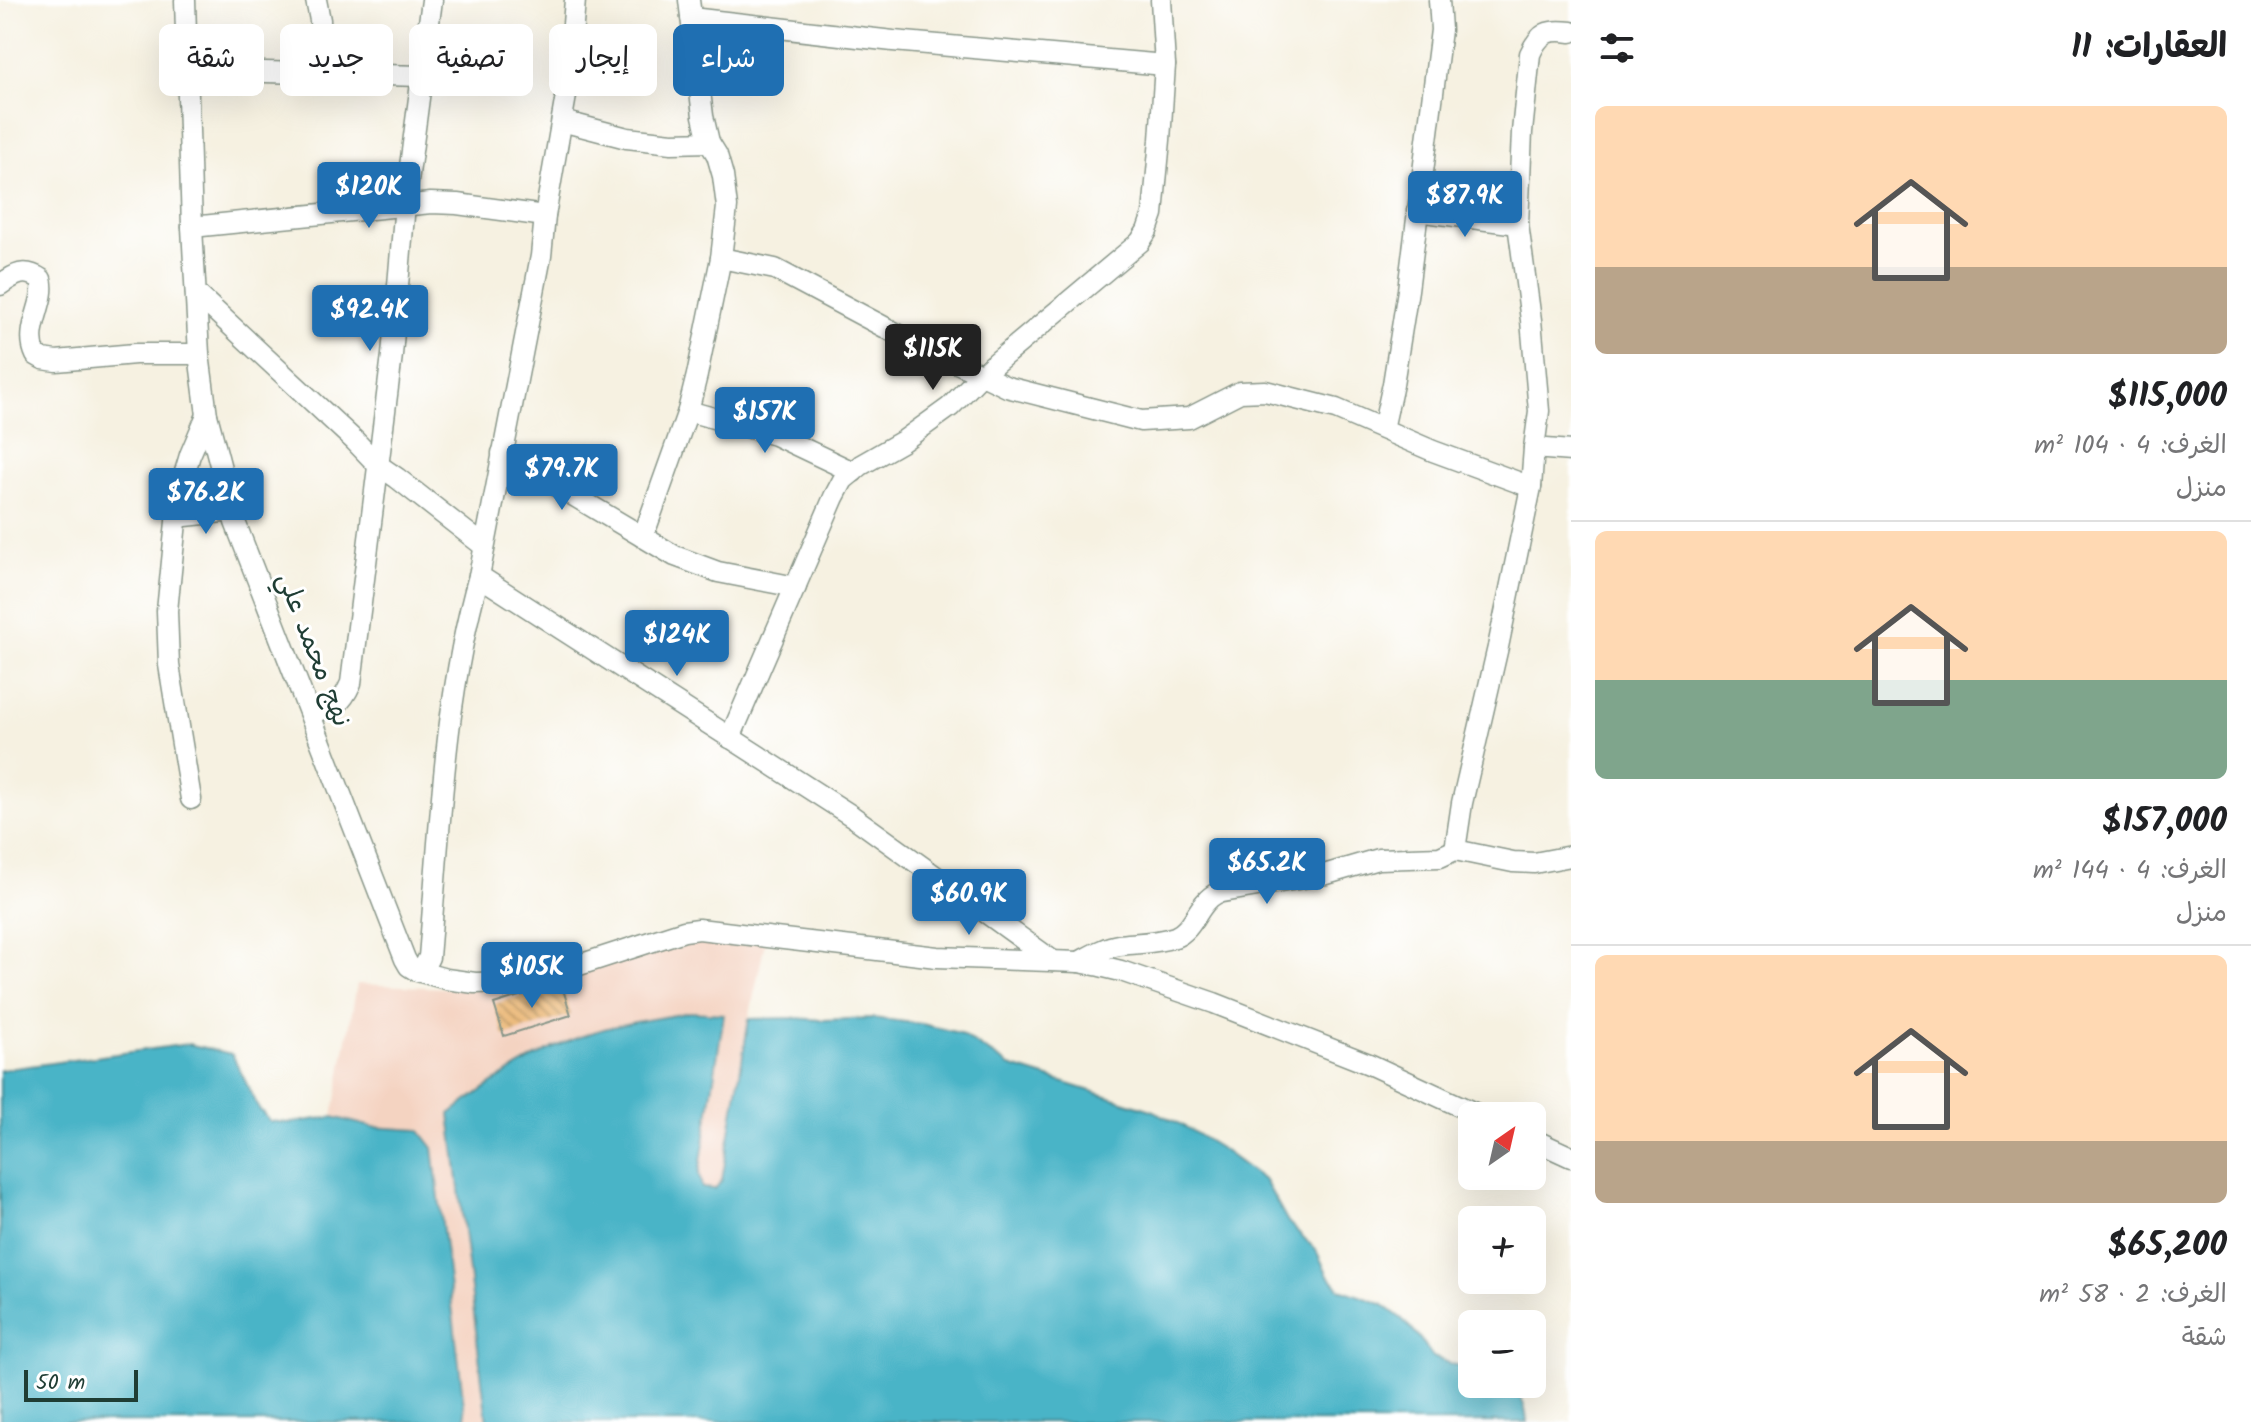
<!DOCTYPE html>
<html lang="ar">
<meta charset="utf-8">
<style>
:root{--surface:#fff;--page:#f2f2f2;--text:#202124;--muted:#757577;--line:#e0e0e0;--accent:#1f6fb2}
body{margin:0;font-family:Kalam,"Playpen Sans Arabic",sans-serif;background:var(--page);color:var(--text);direction:rtl;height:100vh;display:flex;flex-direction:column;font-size:30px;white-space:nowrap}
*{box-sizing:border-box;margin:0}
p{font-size:26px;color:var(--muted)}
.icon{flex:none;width:44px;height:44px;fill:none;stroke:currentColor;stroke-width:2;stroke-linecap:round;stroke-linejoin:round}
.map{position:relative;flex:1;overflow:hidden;direction:ltr}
.side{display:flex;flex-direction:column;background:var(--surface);width:680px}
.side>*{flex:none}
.banner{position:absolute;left:24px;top:24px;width:760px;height:72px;direction:rtl;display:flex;gap:16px}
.needle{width:52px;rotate:34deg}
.buttons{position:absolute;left:1458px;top:1102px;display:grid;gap:16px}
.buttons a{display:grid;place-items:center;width:88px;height:88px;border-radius:12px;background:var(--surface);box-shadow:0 8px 32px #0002;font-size:40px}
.scale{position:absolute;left:24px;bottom:20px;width:114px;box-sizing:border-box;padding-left:8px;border:4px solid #1f3d34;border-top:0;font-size:22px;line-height:28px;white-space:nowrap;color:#1f3d34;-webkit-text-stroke:6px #fff;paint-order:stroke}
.price{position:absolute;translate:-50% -68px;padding:0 18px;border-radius:8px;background:var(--accent);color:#fff;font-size:26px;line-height:52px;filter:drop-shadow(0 2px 4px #0008)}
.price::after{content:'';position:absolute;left:50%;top:48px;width:24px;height:18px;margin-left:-12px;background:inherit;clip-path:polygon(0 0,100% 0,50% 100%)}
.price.selected{background:#222;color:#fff}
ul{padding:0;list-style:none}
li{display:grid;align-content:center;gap:16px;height:424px;padding:0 24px}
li+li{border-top:2px solid var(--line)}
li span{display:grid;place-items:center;height:248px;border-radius:12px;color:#555}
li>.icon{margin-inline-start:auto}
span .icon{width:144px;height:144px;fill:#fffc;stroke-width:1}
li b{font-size:34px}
h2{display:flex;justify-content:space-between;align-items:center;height:96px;padding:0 24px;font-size:34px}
.tag{padding:0 28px;border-radius:12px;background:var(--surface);box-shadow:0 8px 32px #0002;font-size:28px;line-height:72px}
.tag.selected{background:var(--accent);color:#fff}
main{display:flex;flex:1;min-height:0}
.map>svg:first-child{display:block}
.built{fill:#f4d3c1}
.water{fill:#4ab4c7;stroke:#34787e;stroke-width:2}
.building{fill:url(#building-back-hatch)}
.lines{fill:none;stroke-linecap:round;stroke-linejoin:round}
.minor-casing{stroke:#8a978a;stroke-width:23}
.minor{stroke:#fff;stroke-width:20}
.labels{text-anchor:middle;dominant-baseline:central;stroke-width:6;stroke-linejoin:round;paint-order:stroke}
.street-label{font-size:26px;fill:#1f3d34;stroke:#fff}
</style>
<main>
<section class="side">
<h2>العقارات: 11<svg class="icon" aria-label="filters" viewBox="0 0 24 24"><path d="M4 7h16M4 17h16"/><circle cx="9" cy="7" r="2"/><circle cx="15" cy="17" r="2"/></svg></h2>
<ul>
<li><span style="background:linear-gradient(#ffd9b3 65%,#b9a48a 0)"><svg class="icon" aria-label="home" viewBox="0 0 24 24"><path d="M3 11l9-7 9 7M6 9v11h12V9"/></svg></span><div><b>$115,000</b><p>الغرف: 4 · 104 m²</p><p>منزل</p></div></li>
<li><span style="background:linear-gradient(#ffd9b3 60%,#7fa58c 0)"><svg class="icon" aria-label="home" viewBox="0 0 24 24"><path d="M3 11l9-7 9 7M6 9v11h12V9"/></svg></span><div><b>$157,000</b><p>الغرف: 4 · 144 m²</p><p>منزل</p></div></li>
<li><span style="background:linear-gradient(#ffd9b3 75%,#b9a48a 0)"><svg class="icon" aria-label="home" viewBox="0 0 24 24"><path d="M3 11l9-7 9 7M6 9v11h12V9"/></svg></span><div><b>$65,200</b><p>الغرف: 2 · 58 m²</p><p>شقة</p></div></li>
</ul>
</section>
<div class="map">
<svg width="1571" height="1422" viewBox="0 0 1571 1422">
<defs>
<pattern id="building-back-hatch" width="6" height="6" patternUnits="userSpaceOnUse" patternTransform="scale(2)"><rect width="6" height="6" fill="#ebb877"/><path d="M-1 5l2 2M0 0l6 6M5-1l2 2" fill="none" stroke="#be9762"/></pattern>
</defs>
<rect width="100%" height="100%" fill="#fff"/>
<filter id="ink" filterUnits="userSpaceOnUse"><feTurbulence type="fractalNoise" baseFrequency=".0125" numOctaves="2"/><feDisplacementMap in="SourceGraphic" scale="16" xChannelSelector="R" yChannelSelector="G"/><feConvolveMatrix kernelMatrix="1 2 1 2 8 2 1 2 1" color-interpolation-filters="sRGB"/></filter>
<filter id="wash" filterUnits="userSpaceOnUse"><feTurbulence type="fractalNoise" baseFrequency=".006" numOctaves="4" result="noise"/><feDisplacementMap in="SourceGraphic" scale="32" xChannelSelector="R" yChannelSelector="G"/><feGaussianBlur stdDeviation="1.8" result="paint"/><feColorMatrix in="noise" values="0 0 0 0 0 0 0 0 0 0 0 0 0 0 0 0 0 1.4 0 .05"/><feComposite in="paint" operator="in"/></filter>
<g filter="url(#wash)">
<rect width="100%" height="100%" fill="#f6f1e1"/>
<!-- built -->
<path class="built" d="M690,932l75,10 -16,77 -27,161 -7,9 -13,-1 -3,-14 25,-160 -274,100 37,308h-21l-33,-274 -15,-18 -46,-3 -39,-10 24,-133 139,6z"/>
<!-- water -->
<g class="water">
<path d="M690,1012l34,2 -25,160 3,14 13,1 7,-9 27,-161 45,-1 29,2 49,-2 50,6 37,9 51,33 142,44 32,16 39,24 42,31 23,41 28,28 12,25 12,14 42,15 20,15 15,16 16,22 18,7 21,4v16c10,0 24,-3 33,0 16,4 21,25 22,38h-1040l-37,-308c44,-34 91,-65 144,-82 30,-10 64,-13 96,-20z"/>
<path d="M188,1044l44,10 27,55 11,12 18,2 45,-6 39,10 47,3 14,18 33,274h-466v-352z"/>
</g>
<g id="blocks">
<!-- building -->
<path class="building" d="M561,983l10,32 -67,21 -10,-32z"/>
</g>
</g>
<g filter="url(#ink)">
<use href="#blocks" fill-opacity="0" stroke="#8a978a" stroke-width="2"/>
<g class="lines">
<!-- minor casing -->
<g class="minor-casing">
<g id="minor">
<path d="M185,0l7,227 7,127 8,61 28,107 170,437 4,7 8,5 29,8 29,4 32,-1 69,-16 108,-35 15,-2 238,28 142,5 21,4 21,5 93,32 155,61 112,52"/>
<path d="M316,0l4,20 2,53"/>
<path d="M689,0l14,116 6,26 8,13 6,21 4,31 -6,51"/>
<path d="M691,18l202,23 272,24"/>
<path d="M187,70l235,6"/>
<path d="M562,121l65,17 45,5 37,-1"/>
<path d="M1417,211l101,13"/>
<path d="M192,227l239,-24 26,1 88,12"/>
<path d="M0,285c15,-11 25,-17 41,-6 7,22 -18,50 -5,76l7,4 13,2 79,-7h64"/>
<path d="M196,293l159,148 23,24 19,13 87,68"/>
<path d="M688,411l87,24 78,37"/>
<path d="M1383,429l10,-45 15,-94 33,-260 -2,-30"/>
<path d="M1534,448l37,3"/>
<path d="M502,453l173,103 43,16 78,15"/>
<path d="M176,517l56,-6"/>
<path d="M643,537l45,-126 9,-36 24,-117 54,11 128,68 104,50 134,34 48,-3 51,-26 25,-1 71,18 97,42 98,36"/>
<path d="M479,576l373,240 201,145"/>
<path d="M311,713c23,-6 30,-7 40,-30l41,-328 13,-151 27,-204"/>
<path d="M730,738l104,-241 9,-17 18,-15 42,-24 47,-34 31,-32 159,-133 7,-11 6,-17 7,-74 5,-75 -4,-65"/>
<path d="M191,799l-22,-134 -2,-54 12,-119 11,-37 17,-40"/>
<path d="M1455,850l7,-47 36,-156 33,-160 3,-39 5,-37 -8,-91 -13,-96 4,-92 8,-78c10,-22 18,-25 41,-22"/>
<path d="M1079,962c13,-7 26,-15 40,-17 19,-2 37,-2 56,-8 20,-8 22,-34 42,-44l110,-19 51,-15 62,-2 15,-7 58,12 21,1 37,-7"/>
<path d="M422,971l7,-14c11,-127 15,-258 50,-381l62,-320 4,-40 23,-132 7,-84"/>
<path d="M1532,1139l39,18"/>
</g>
</g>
<!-- minor -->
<use href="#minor" class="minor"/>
</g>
</g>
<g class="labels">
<!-- street labels -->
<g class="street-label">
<text transform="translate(313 650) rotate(69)">نهج محمد علي</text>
</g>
</g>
</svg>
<div class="buttons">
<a><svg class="needle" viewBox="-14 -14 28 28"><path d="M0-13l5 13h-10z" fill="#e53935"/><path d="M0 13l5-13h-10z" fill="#757577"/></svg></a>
<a>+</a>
<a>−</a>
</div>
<div class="scale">50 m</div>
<b class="price" style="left:369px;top:230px">$120K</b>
<b class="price" style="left:1465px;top:239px">$87.9K</b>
<b class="price" style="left:370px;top:353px">$92.4K</b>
<b class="price selected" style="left:933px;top:392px">$115K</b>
<b class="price" style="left:765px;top:455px">$157K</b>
<b class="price" style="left:562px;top:512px">$79.7K</b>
<b class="price" style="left:206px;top:536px">$76.2K</b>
<b class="price" style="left:677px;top:678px">$124K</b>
<b class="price" style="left:1267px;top:906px">$65.2K</b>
<b class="price" style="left:969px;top:937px">$60.9K</b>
<b class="price" style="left:532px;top:1010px">$105K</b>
<div class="banner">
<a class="tag selected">شراء</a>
<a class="tag">إيجار</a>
<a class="tag">تصفية</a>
<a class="tag">جديد</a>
<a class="tag">شقة</a>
</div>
</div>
</main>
